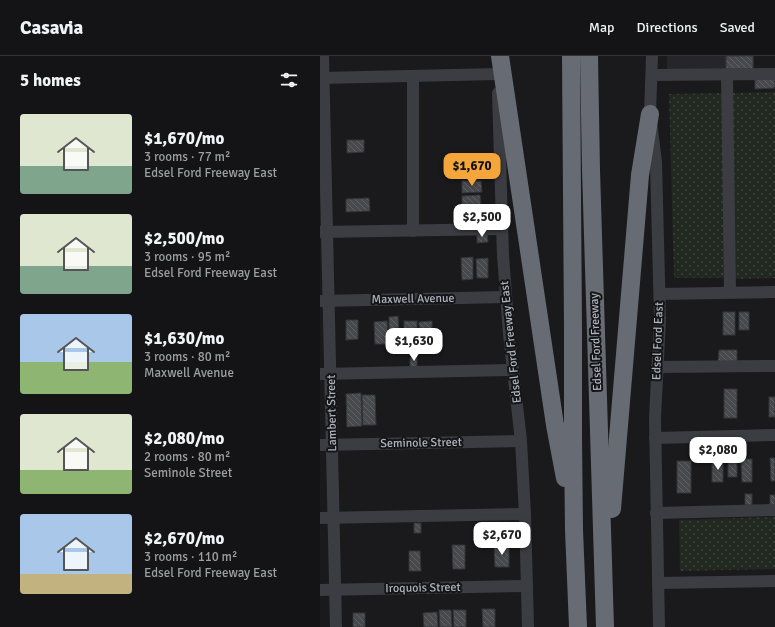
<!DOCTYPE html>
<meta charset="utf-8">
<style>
:root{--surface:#141416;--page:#1d1d1f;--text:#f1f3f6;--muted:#9d9ea1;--line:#333335;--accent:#f4a63b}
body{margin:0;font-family:Signika,sans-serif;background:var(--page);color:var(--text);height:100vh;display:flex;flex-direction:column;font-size:15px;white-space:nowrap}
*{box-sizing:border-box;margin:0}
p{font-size:13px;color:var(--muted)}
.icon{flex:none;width:22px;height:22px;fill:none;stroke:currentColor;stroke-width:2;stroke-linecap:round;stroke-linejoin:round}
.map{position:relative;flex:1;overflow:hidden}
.sheet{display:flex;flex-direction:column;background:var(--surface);width:320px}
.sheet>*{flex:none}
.price{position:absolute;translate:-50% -34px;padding:0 9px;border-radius:8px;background:#fff;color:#222;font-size:13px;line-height:26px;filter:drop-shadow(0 1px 2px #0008)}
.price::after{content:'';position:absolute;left:50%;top:24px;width:12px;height:9px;margin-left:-6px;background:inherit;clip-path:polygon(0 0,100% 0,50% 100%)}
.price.on{background:var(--accent);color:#111}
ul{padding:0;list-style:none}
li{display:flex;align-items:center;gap:12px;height:100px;padding:0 20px}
li span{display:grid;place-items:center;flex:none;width:112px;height:80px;border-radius:4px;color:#555}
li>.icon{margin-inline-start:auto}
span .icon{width:48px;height:48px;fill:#fffc;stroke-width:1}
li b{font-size:17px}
h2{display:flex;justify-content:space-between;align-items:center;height:48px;padding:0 20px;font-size:17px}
header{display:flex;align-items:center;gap:24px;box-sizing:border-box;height:56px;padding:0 20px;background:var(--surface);border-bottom:1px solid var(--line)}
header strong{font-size:19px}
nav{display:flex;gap:22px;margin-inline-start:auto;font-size:14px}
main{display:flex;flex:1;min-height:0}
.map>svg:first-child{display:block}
.built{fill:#26262a}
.grass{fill:url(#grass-dots)}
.building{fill:url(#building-back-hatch);stroke:#343539}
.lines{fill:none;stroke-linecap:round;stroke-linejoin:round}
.minor{stroke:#3b3d42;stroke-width:12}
.highway{stroke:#676b73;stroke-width:18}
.labels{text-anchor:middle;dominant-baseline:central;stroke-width:4;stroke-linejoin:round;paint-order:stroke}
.street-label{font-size:12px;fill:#adb3bc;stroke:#151518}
</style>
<header>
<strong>Casavia</strong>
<nav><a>Map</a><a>Directions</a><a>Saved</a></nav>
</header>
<main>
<section class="sheet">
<h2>5 homes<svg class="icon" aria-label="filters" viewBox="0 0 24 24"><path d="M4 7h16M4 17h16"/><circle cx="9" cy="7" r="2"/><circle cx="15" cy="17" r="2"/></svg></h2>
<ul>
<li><span style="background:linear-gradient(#dfe7d0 65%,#7fa58c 0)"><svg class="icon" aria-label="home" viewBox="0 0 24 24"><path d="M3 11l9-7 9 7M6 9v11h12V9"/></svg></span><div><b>$1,670/mo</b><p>3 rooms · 77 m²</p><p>Edsel Ford Freeway East</p></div></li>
<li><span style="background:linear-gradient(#dfe7d0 65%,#7fa58c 0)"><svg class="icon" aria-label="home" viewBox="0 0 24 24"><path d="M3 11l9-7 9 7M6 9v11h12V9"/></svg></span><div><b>$2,500/mo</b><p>3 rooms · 95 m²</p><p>Edsel Ford Freeway East</p></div></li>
<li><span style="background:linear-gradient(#a9c7e8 60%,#8fb573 0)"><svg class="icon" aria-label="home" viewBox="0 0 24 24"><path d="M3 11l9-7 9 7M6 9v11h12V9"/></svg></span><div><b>$1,630/mo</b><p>3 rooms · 80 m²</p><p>Maxwell Avenue</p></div></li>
<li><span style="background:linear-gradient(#dfe7d0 70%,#8fb573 0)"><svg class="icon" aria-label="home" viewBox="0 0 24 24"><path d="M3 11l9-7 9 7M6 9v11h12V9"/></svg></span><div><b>$2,080/mo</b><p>2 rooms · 80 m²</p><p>Seminole Street</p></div></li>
<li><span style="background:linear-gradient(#a9c7e8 75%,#c2b280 0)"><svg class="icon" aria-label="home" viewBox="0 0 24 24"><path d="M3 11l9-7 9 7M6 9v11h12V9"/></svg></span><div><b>$2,670/mo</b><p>3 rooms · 110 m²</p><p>Edsel Ford Freeway East</p></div></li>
</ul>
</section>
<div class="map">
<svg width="455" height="571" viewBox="0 0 455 571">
<defs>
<pattern id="grass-dots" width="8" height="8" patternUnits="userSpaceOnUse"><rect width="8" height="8" fill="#202820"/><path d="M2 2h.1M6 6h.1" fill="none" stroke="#3e453e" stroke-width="1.8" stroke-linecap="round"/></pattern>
<pattern id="building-back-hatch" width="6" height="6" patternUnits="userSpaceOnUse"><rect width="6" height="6" fill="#47494d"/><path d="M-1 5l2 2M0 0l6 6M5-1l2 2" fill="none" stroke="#5f6165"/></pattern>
</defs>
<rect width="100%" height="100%" fill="#1a1a1d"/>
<!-- built -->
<path class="built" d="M347,0h87v14l-87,1z"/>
<!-- grass -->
<g class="grass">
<path d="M455,36v186l-41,1 -2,-186z"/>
<path d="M403,37l4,185h-53l-5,-184z"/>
<path d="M455,461v52l-95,2 -1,-51z"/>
</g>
<!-- building -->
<g class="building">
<rect x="406" y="0" width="27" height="13"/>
<path d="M455,21v11l-20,1v-11z"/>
<path d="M27,84h17v12l-17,1z"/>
<path d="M142,111h19v10l-19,1z"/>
<path d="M142,125h19l1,11 -20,1z"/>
<path d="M160,139l1,11 -19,1v-11z"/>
<path d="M49,142l1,13 -24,1v-13z"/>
<path d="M167,176l1,10 -11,1v-10z"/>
<path d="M153,201v22l-11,1 -1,-22z"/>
<path d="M168,202v20h-11l-1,-19z"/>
<rect x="403" y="256" width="12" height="23"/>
<rect x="419" y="256" width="10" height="18"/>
<path d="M78,260l1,18h-10v-17z"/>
<path d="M26,264h12v19l-12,1z"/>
<path d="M67,265l1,23h-13l-1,-22z"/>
<rect x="84" y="265" width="13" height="22"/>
<path d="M112,265v25h-12l-1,-24z"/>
<path d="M399,294h18v13h-19z"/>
<rect x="90" y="302" width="7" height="9"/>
<rect x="404" y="333" width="13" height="29"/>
<path d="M41,337l1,33 -15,1 -1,-33z"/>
<path d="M42,339h13l1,30h-13z"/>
<rect x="449" y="341" width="6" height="20"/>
<path d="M450,402h5v23h-4z"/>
<path d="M421,403h11v23h-10z"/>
<rect x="392" y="404" width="11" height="22"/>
<rect x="408" y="404" width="9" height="17"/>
<rect x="357" y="405" width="14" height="32"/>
<rect x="425" y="438" width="7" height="11"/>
<rect x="450" y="439" width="5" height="10"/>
<rect x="94" y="467" width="7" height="10"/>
<path d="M132,489h13v24h-12z"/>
<path d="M174,489h15v22h-14z"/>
<path d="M89,495h11l1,20h-12z"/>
<path d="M162,553h13v18h-12z"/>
<path d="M119,554h12l1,17h-12z"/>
<path d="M133,554h13v17h-12z"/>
<path d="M117,556l1,15h-14l-1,-14z"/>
<rect x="33" y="557" width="12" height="14"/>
</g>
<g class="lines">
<!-- minor -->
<g class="minor">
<path d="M3,0l13,571"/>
<path d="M332,0l-2,58 6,48 4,157 -5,99 4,209"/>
<path d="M407,18l3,218"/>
<path d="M332,19l123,-1"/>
<path d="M93,20v155"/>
<path d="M0,22l178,-4"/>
<path d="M178,37l5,163 6,78 12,107 4,73 3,113"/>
<path d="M0,176l182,-3"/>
<path d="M340,238l115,-2"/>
<path d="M0,245l186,-4"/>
<path d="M337,311l118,-1"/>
<path d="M0,318l193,-4"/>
<path d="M335,382l120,-3"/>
<path d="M0,389l201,-4"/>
<path d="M336,457l119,-3"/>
<path d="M0,462l205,-4"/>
<path d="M338,527l117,-2"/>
<path d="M0,534l207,-4"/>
</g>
<!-- highway -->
<g class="highway">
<path d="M180,0l55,369 10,53"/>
<path d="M251,0l2,273v110l1,91 4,97"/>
<path d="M269,0l2,114 14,457"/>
<path d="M292,453l28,-334 10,-61"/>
</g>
</g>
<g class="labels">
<!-- street labels -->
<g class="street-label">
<text transform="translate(93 243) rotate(-1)">Maxwell Avenue</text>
<text transform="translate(338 285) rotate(-88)">Edsel Ford East</text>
<text transform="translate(191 286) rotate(-96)">Edsel Ford Freeway East</text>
<text transform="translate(276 286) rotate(-92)">Edsel Ford Freeway</text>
<text transform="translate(12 357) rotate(-91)">Lambert Street</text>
<text transform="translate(101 387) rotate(-1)">Seminole Street</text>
<text transform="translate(103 532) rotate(-1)">Iroquois Street</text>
</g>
</g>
</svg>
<b class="price on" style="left:152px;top:131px">$1,670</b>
<b class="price" style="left:162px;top:182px">$2,500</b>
<b class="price" style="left:94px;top:306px">$1,630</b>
<b class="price" style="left:398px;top:415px">$2,080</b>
<b class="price" style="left:182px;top:500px">$2,670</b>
</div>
</main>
